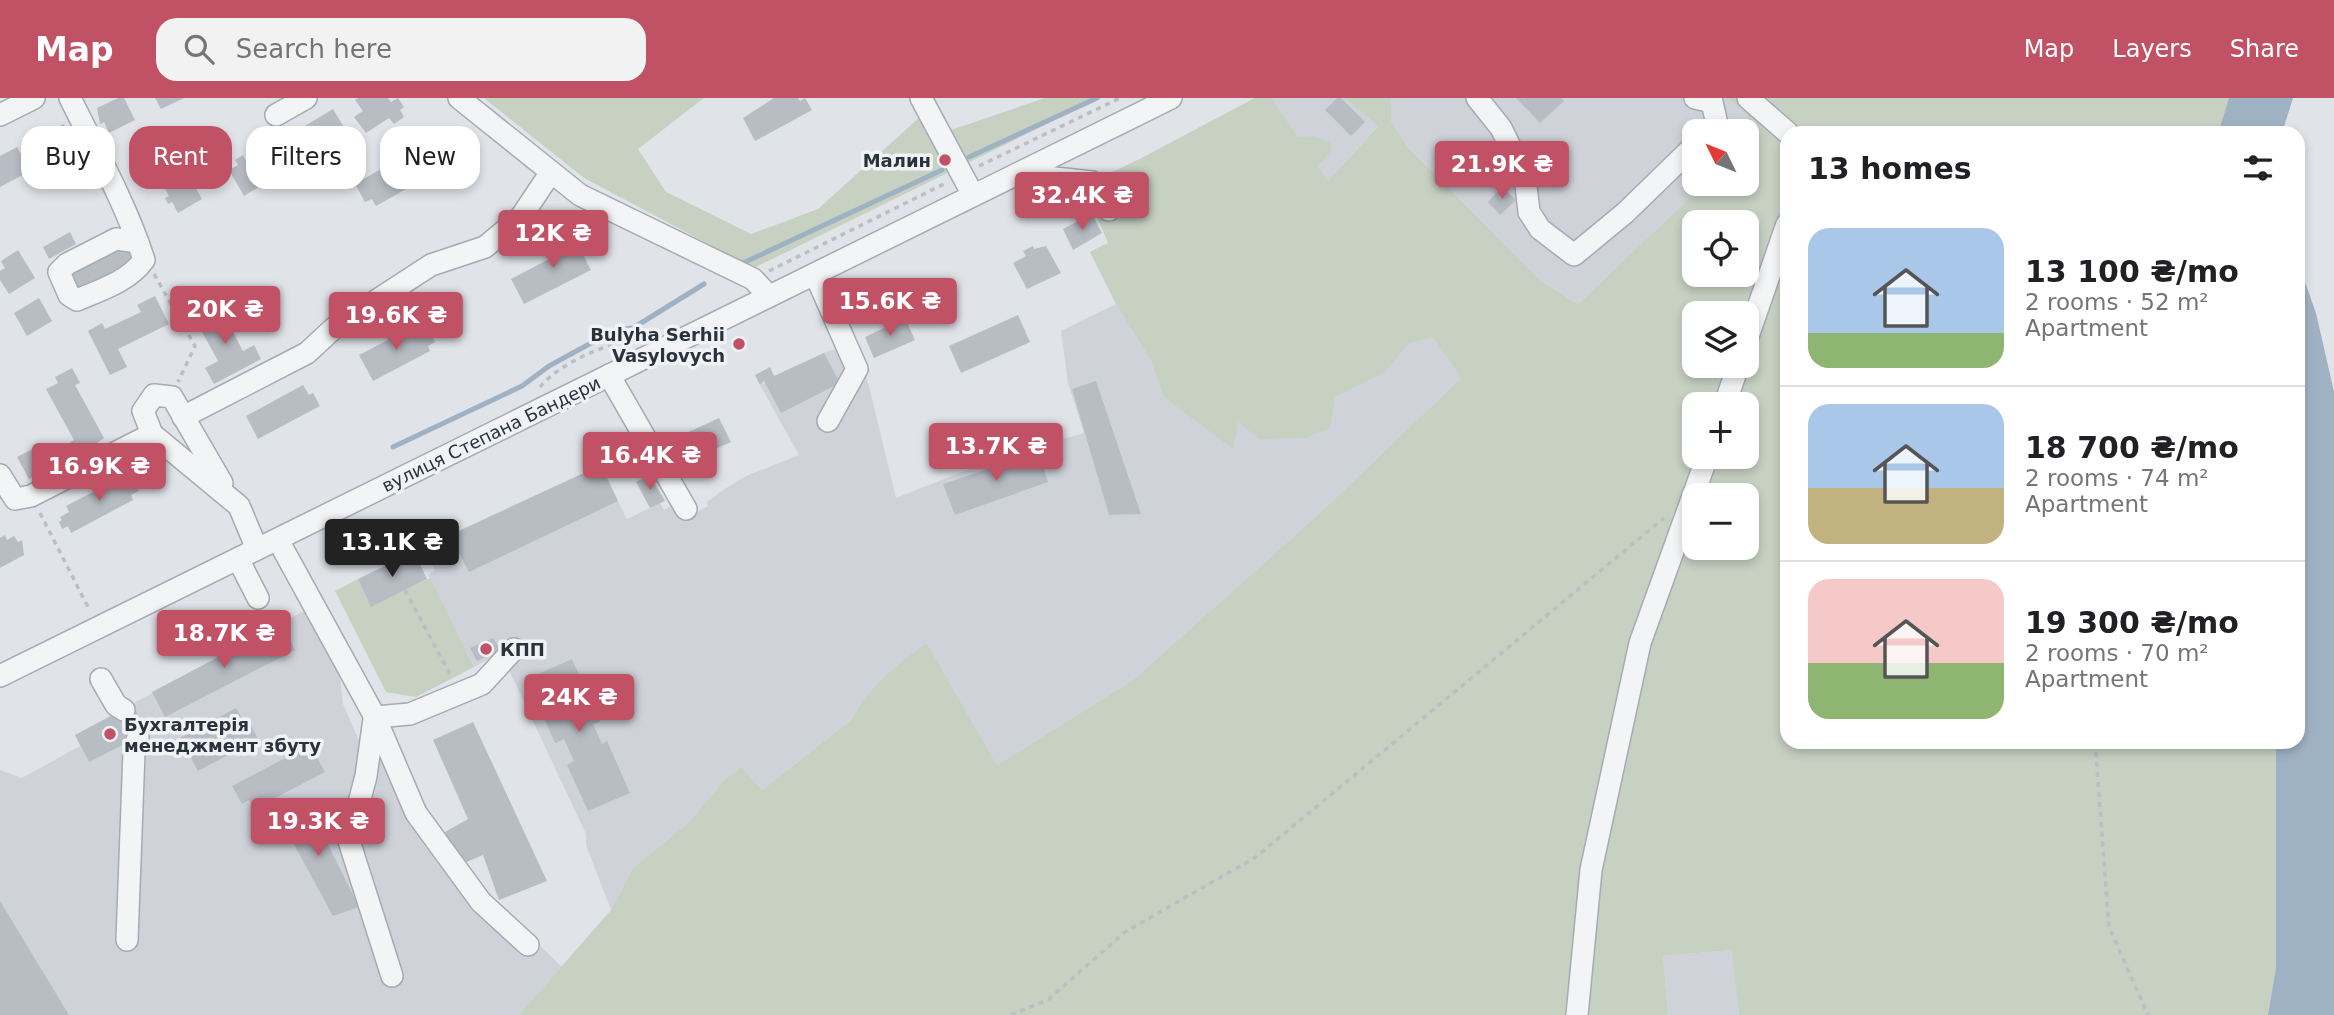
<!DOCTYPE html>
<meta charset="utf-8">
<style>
:root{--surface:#fff;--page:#f2f2f2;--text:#202124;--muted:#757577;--line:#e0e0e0;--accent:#c15164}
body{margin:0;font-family:"DejaVu Sans",sans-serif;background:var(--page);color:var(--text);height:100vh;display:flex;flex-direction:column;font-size:26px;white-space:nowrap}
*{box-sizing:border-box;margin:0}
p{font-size:23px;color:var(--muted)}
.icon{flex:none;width:38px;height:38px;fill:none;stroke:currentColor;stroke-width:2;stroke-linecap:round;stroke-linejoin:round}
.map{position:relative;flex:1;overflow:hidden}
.details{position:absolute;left:1780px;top:28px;width:525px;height:623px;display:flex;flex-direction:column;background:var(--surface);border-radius:21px;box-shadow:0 4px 10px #0003}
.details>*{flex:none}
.hud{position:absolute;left:21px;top:28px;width:665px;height:63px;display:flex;gap:14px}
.needle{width:46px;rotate:313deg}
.controls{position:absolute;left:1682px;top:21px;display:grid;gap:14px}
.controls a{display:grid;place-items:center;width:77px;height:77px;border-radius:14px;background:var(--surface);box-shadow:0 4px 10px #0003;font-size:35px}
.price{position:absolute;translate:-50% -60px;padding:0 16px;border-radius:7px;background:var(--accent);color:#fff;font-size:23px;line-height:46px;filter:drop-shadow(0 2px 4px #0008)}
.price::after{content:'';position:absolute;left:50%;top:42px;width:21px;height:16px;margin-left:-10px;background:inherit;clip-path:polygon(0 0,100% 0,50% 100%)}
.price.current{background:#222;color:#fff}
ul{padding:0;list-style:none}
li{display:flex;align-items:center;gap:21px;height:175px;padding:0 28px}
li+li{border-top:2px solid var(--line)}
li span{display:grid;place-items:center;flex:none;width:196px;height:140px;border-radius:21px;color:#555}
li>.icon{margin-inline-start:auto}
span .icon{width:84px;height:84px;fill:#fffc;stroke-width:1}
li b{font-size:30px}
h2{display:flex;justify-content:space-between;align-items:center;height:84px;padding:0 28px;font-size:30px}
.tag{padding:0 24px;border-radius:21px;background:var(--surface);box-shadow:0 4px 10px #0003;font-size:24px;line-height:63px}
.tag.current{background:var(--accent);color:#fff}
header{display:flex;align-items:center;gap:42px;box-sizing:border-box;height:98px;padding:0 35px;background:var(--accent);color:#fff}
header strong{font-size:33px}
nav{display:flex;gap:38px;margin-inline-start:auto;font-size:24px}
.search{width:490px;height:63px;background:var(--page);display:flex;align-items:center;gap:18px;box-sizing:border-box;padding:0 24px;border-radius:21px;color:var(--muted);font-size:26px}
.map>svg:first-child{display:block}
.built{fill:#cfd3d9}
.green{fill:#c6d1c2;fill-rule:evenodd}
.water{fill:#9fb2c4}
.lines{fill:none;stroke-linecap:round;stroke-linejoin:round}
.stream{stroke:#9fb2c4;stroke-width:5}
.building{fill:#b8bdc4}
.minor-tunnel{stroke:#bcc0c6;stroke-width:21;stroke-dasharray:21 10;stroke-linecap:butt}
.minor-casing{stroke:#a6aab2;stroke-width:24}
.path{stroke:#bbbec2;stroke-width:3.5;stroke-dasharray:5 5;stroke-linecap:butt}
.minor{stroke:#f3f4f6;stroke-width:21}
.poi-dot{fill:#c15164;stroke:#f0f2f5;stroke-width:2.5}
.labels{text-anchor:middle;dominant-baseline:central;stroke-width:7;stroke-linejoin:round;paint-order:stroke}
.poi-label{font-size:18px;font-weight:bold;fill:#2a323e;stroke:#f0f2f5;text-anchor:end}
.street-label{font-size:18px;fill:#2a323e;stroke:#f0f2f5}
</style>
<header>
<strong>Map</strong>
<div class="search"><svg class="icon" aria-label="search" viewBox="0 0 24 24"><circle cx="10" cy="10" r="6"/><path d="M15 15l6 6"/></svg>Search here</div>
<nav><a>Map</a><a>Layers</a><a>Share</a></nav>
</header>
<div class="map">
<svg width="2334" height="917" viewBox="0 0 2334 917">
<rect width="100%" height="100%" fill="#e0e3e8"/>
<!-- built -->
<g class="built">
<path d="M1255,0h109l18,23 -54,60 133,197 -139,133 -189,169 -136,85 -70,-122 -69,65 -6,11 -90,71 -20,-23 -18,13 -34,41 -58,48 -21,41 -25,-65v-11l-85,-181 -27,14 -46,-92 7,-5 -10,-18 27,-14 7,13 149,-69 19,37 33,-16 4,7 8,-4 6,12 19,-6 11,-6 -1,-4 16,-12 23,-14 53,-21 -39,-70 66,-33 27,-9 16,43 27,112 91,-36 97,-29 -16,-50 -7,-52 55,-27 -26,-52 49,-24 -28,-54z"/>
<path d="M1391,0h336l19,16 6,25 -5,5 -1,-13h-52v53h10l-126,120 -37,-23 -133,-134 -17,-26z"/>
<path d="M307,511l33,68 3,27 17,39 26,-12 52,101 25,39 99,96 -43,48h-519v-245l22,8 58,-32 -5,-11z"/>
<path d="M1733,852l6,65h-71l-5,-59z"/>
</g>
<!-- green -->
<g class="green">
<path d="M484,0h220l-66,51 28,43 85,42 67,-25 103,-93 30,14 94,-32h55l-346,170 -170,-90z"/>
<path d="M1255,0h16l27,39 17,-1 15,7 2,7 -14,16 10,15 50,-55 -33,-28h46v23l17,26 133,134 37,23 126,-120h42l1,-40 4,-5 -5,-25 -19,-16h502l-11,35h-431v609h489v225l-8,48h-529l-7,-65 -69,6 5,59h-1149l92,-105 21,-41 58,-48 34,-41 18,-13 20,23 90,-71c15,-30 48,-58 75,-76l70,122 136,-85 189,-169 139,-133 -28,-41 -24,6 -24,29 -50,25 -5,31 -25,10 -46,1 -21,-17 -5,27 -69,-52 -13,-37 -35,-56 -26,-52 18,-9 -13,-31 -9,3 -15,-24 67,-31zM1694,124h52v53h-52zM1694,215h52v53h-52zM1694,306h52v53h-52zM1694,397h52v53h-52z"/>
<path d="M430,480l44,89 -58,30 -30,-5 -51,-101 23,-12 13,27z"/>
</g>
<!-- water -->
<g class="water">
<path d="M2229,0h64l-11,35h-64z"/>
<path d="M2298,165l18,50 18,79v623h-66l8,-48v-225h22z"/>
</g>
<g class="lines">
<!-- stream -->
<g class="stream">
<path d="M969,59l128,-59"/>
<path d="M743,165l199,-93"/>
<path d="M393,349l129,-61 27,-20 66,-36 18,-2 71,-44"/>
</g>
</g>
<!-- building -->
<g class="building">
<path d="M118,0h6l11,22 -26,13 -5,-11 -4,2 -3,-16z"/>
<path d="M155,0h29l-23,11z"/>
<path d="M358,0h30l3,4 7,-4 6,9 -4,3 4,7 -10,7 -5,-6 -23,15 -12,-16 9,-6 -8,-11z"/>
<path d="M774,0h24l2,3 5,-3 7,12 -57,31 -12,-23z"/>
<path d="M1337,0h4l24,24 -14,14 -26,-26z"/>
<path d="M1516,0h45l3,3 -24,22z"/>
<path d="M333,11l15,25 -28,16 -6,-10 -5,3 -6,-9 5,-3 -3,-5z"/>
<path d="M64,26l12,25 -26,13 -6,-12 -6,3 -4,-8 6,-3 -2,-5z"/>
<path d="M1463,43l15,17 -12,11 -16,-17z"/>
<path d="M17,49l13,24 -30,16v-31z"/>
<path d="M243,57l3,6 8,-5 15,25 -25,15 -15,-26 9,-5 -3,-5z"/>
<path d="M393,64l15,26 -32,18 -4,-7 -7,3 -10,-18z"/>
<path d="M189,78l13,23 -24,14 -6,-11 -4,2 -3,-6 4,-2 -4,-7z"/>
<path d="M1502,89l14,13 -16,15 -12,-13z"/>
<path d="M1092,116l10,19 -29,17 -10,-21z"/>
<path d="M570,132l21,40 -67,34 -13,-25 46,-24 -7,-14z"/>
<path d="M70,134l6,12 -27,15 -6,-12z"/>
<path d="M125,146l9,17 -58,31 -9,-17z"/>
<path d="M1033,148l1,3 12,-3 15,27 -34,16 -14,-26 13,-7 -3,-5z"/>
<path d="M18,152l17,28 -26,16 -9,-14v-9l5,-3 -4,-7z"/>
<path d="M155,198l14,28 -51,25 9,18 -17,8 -22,-44 14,-8 3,6 36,-17 -4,-7z"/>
<path d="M39,200l13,23 -25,15 -13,-23z"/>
<path d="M225,207l6,11 -5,3 17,32 11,-6 7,14 -47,25 -9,-16 13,-7 -22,-40z"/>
<path d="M1018,217l12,27 -69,31 -12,-27z"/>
<path d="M905,220l10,22 -41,18 -9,-21z"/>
<path d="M400,230l3,6 8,-4 2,4 6,-3 3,5 8,-4 5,10 -7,4 2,5 -57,30 -14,-26 29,-15 -2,-4z"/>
<path d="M824,255l16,30 -59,30 -17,-32 -4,4 -5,-10 15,-8 4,9z"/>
<path d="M72,270l8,15 -5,2 29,53 -22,16 -5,-8 -4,3 -4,-6 5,-3 -28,-51 12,-6 -3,-6z"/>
<path d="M1096,283l45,133 -32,1 -37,-126z"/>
<path d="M303,287l6,10 4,-2 7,13 -62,33 -12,-23z"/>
<path d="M719,320l12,24 -51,23 -13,-23z"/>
<path d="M38,348l11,22 -20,11 -12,-22z"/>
<path d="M1039,354l9,30 -93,33 -12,-31z"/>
<path d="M601,367l17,36 -149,71 -19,-37z"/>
<path d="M129,375l10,18 -8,4 2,5 -62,33 -3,-7 -6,3 -3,-7 3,-2 -2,-3 9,-5 -3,-6z"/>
<path d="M650,377l15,26 -15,7 -14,-26z"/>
<path d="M5,437l2,5 7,-4 4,6 4,-2 2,15 -24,13v-30z"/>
<path d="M414,454l13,27 -56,28 -13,-28z"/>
<path d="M281,526l14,26 -130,67 -13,-25z"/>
<path d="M493,540l8,12 -24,11 -7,-13z"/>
<path d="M572,561l28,63 -7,2 9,20 5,-3 23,52 -42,18 -21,-46 7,-4 -10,-22 -9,4 -28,-64z"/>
<path d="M130,608l14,28 -55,28 -14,-27z"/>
<path d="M236,610l7,12 4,-2 11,21 -60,32 -18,-33z"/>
<path d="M473,624l74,159 -48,19 -16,-45 -21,9 -17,-32 23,-13 -35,-79z"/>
<path d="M310,647l15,27 -71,37 -5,-9 -7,4 -10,-18z"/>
<path d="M307,704l52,105 -26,9 -56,-103z"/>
<path d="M0,803l69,114h-69z"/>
</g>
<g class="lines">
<!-- minor-tunnel -->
<path class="minor-tunnel" d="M124,612l14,27"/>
<!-- minor casing -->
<g class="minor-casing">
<g id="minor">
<path d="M70,0c26,53 56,106 74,162 -15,21 -43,30 -67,40l-8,-5 -10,-23 8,-8 49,-25 22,3"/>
<path d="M459,0l121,97 173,84 16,17"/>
<path d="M921,0l52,97"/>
<path d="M1477,0l24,30 24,49 4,35 11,17 34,26 51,-42 69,-67"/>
<path d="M1695,0l17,4 5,22 -8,7"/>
<path d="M1748,0l40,35"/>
<path d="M0,17l34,-17"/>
<path d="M276,17l30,-17"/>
<path d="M1017,76l75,8 17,28"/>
<path d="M815,176l42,95 -29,52"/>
<path d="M1746,244l41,-118"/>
<path d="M609,277l77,134"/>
<path d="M1725,306l13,-38"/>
<path d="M183,319l124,-64 27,-25 97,-63 54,-18 36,-30 30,-45"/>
<path d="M152,336l-9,-23 11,-16 18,2 50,86"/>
<path d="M0,377l15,24 16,-3 121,-62 87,72 18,43"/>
<path d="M278,442l97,177 41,96 65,89 47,43"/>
<path d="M238,461l20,39"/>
<path d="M0,578l1171,-578"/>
<path d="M101,581l15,26 8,5"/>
<path d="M375,619l35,-3 72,-30 32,-35"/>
<path d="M374,621l-8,57 -17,65 43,135"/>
<path d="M127,842l7,-188 4,-15"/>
<path d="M1577,917l14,-145 49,-227 67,-186"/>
</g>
</g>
<!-- path -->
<g class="path">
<path d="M979,68l141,-68"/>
<path d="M769,173l175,-87"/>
<path d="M154,176l41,72 -17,36"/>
<path d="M540,289c21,-25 64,-42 95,-48"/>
<path d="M40,415l50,98"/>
<path d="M405,492l46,86"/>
<path d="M2095,644l14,185 39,88"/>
<path d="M1011,917l38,-16 76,-67 131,-75 408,-339"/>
</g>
<!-- minor -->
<use href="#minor" class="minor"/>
</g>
<!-- markers -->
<g class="poi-dot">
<circle cx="945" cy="62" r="7"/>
<circle cx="739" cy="246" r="7"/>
<circle cx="486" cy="551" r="7"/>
<circle cx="110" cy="636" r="7"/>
</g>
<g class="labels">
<!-- poi labels -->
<g class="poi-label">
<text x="931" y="62">Малин</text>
<text x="725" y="236">Bulyha Serhii<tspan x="725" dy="21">Vasylovych</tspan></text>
<text x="500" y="551" text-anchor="start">КПП</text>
<text x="124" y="626" text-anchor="start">Бухгалтерія<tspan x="124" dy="21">менеджмент збуту</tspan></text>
</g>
<!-- street labels -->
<g class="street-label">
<text transform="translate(491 336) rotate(-26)">вулиця Степана Бандери</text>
</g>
</g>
</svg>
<div class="controls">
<a><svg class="needle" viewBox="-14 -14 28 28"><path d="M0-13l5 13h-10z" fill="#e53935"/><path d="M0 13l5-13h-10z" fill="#757577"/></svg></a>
<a><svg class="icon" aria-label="locate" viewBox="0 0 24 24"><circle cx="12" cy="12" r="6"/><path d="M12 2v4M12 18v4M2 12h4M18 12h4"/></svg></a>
<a><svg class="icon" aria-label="layers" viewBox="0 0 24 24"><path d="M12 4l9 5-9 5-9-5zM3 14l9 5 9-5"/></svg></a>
<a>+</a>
<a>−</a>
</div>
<b class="price" style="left:1502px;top:103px">21.9K ₴</b>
<b class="price" style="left:1082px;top:134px">32.4K ₴</b>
<b class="price" style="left:553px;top:172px">12K ₴</b>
<b class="price" style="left:890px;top:240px">15.6K ₴</b>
<b class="price" style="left:225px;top:248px">20K ₴</b>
<b class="price" style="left:396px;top:254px">19.6K ₴</b>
<b class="price" style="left:996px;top:385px">13.7K ₴</b>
<b class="price" style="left:650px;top:394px">16.4K ₴</b>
<b class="price" style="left:99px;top:405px">16.9K ₴</b>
<b class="price current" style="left:392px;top:481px">13.1K ₴</b>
<b class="price" style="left:224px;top:572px">18.7K ₴</b>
<b class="price" style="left:579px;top:636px">24K ₴</b>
<b class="price" style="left:318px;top:760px">19.3K ₴</b>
<div class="hud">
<a class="tag">Buy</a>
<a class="tag current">Rent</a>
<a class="tag">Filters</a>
<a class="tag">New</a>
</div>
<section class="details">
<h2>13 homes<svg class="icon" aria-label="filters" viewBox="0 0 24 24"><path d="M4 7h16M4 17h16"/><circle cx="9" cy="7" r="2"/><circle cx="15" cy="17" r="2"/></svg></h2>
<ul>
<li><span style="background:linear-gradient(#a9c7e8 75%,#8fb573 0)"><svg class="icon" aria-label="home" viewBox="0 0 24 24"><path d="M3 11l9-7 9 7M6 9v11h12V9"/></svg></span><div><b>13 100 ₴/mo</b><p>2 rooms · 52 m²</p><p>Apartment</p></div></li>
<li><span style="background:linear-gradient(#a9c7e8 60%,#c2b280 0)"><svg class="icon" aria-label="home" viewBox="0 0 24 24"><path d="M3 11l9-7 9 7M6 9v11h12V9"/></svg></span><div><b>18 700 ₴/mo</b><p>2 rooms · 74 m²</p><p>Apartment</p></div></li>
<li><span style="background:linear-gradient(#f6c9c9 60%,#8fb573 0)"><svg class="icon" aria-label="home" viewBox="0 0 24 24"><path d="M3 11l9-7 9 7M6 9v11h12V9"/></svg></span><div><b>19 300 ₴/mo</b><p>2 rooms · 70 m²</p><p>Apartment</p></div></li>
</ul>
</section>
</div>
